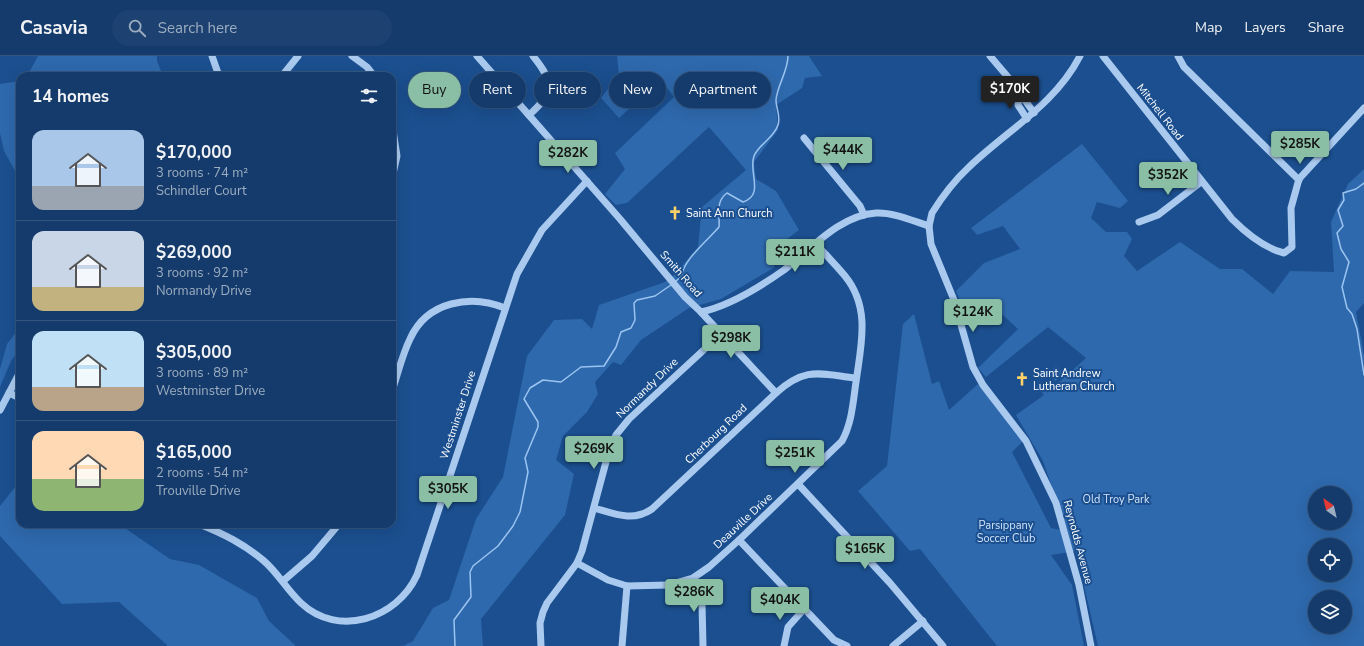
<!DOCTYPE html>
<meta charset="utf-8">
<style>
:root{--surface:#143b6b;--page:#1d4271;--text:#f1f3f6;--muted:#9dadc1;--line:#33557e;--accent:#8abfa5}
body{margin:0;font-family:"Nunito Sans",sans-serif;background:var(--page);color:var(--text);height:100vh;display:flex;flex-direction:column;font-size:15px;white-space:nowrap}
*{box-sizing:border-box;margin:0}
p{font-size:13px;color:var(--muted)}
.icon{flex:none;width:22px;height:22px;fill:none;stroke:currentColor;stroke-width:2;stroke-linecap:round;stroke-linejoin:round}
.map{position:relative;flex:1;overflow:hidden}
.panel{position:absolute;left:16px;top:16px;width:380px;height:456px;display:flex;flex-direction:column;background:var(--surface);border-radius:12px;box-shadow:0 4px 16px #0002,0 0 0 1px var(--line)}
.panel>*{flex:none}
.banner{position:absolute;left:408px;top:16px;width:380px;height:36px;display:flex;gap:8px}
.needle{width:26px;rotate:326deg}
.buttons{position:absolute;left:1308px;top:430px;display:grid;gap:8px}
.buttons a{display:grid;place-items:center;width:44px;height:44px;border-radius:50%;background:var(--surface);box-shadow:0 4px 16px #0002,0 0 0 1px var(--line);font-size:20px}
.price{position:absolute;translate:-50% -34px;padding:0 9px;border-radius:4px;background:var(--accent);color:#111;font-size:13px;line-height:26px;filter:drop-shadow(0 1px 2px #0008)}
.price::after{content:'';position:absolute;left:50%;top:24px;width:12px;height:9px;margin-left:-6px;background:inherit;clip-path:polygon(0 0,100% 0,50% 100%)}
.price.active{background:#222;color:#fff}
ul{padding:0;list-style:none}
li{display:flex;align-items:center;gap:12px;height:100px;padding:0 16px}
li+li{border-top:1px solid var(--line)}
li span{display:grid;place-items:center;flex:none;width:112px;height:80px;border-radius:12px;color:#555}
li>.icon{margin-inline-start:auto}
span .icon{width:48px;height:48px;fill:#fffc;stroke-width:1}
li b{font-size:17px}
h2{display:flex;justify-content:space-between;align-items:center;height:48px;padding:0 16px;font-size:17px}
.pill{padding:0 14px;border-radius:18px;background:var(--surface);box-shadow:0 4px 16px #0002,0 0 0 1px var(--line);font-size:14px;line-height:36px}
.pill.active{background:var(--accent);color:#111}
header{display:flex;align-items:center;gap:24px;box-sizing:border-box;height:56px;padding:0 20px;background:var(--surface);border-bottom:1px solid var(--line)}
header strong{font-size:19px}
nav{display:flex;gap:22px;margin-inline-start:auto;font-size:14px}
.search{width:280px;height:36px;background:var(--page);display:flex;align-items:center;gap:10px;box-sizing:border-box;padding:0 14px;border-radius:22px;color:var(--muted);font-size:15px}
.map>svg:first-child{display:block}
.green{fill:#2e69ad;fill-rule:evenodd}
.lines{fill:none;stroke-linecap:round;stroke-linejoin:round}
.stream{stroke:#9cc4f0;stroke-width:1.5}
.minor{stroke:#a9c9ee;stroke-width:7}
.labels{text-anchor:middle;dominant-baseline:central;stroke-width:4;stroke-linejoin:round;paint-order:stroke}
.street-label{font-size:11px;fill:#fff;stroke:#1b4f8f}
.poi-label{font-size:11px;fill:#fff;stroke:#1b4f8f;text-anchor:start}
.park-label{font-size:11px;fill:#cfe3fa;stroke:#1b4f8f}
</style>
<header>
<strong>Casavia</strong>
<div class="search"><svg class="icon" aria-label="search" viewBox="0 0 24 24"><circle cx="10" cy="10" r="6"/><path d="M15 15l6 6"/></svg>Search here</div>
<nav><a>Map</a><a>Layers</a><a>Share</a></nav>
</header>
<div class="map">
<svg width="1364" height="590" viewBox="0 0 1364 590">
<rect width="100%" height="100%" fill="#1b4f8f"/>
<!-- green -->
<g class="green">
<path d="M38,0h119v5l6,15h-136z"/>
<path d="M617,0h192l13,20 -17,2 -3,10 -26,17 2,25 -24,32 2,17 20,12 23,39 -32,24 8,13 -54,32 -32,9 -48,32 -20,25 -8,-3 -18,20 3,12 -11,18 -24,24 -7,24 18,14 -9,41 -84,104 2,27h-80l10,-5 20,-33 16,-8 27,-81 27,-42 24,-121 27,-36 28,-1 10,10 7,-24 66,-23 9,-7 24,-28 4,-40 44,-37 -37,-43 -82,76 -11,2 -11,-11 20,-25 -10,-16 59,-56 -13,-17 -42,38 -18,-20 18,-23z"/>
<path d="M20,25v99l-16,-29 -4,-18v-49z"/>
<path d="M1082,88l46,57 -8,7 -23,-6 -6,16 15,14h21l5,7 -8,17 13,15 43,-29 40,27h22l31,25 17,-23 44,1 -3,-50 17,-38 16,-15v134l-8,9 8,43v291h-266l-22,-95 -25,4 21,30 12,61h-87l-77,-97 -10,2 -52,-60 29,-25 16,-142 11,-10 18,70 7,-3 10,29 29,-26 27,33 18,24 -11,11 39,76 15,3 3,5 -26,-75 -27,-46 28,-20 -6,-8 4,-3 6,7 -1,2 39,-35 -38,-31 -62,50 -8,-9 40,-39 -24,-22 -26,13 -12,-29 28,-28 36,-14 -17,-23 -26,9 -6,-7zM1315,437h30v30h-30zM1315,489h30v30h-30zM1315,541h30v30h-30z"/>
<path d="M20,271v21l-9,13 -11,26v-18l7,-25z"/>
<path d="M1056,310l8,8 -9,7 -7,-8z"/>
<path d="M20,425v43h99l51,35 29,6 58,33 12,23 27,25h-128l-49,-44 -57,2 -62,-68v-30z"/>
</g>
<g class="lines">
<!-- stream -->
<g class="stream">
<path d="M1364,127l-8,6 -13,4 1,7 -6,10 5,16 -6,7 4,16 8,13 -7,25 5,21 5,6 5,15 7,46"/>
<path d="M676,225l6,-5c0,-15 27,-37 37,-49 1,-13 -4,-25 8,-34l16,9c22,-7 5,-30 11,-46 5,-12 20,-18 24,-31 3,-8 -2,-17 -2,-25 1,-14 12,-29 12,-44"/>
<path d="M455,590l-1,-26 17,-23 -1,-25 3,-6 25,-20 15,-20 7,-14 8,-40 -3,-14 13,-31v-5l-14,-23 6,-11 13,-8 18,2 20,-15 23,-1 12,-19 5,-15 10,-4 4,-8 -1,-17 3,-3 18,-4 16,-11"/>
</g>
<!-- minor -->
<g class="minor">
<path d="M212,0l7,20"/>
<path d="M352,0l15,11 7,9"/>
<path d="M477,0l143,163 65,78 16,15c29,-6 59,-25 83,-42 27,-21 56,-55 92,-57 17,-1 37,8 53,13"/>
<path d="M990,0l23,27 21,30"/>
<path d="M1080,0c-25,49 -74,75 -112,112 -14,13 -26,29 -36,45l-3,13 2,18 23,56 19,67 10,18 43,56 30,62 23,82 12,61"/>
<path d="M1103,0l129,163c14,14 32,29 52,34l8,-6 -1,-39 8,-29 65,-71"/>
<path d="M1178,0l6,11 115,113"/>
<path d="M282,20l16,-20"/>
<path d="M1019,38l-1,11 9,14"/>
<path d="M529,59c26,-23 25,-33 4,-59"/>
<path d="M392,68l5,32 -5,22"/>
<path d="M804,82l56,68 4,9"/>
<path d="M1139,166l19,-7 43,-33"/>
<path d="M701,256l75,81"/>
<path d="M392,335c6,-17 10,-36 18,-52 17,-38 61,-45 95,-31"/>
<path d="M9,337l11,5"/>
<path d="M0,354l20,-38"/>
<path d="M798,428l92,99 53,63"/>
<path d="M594,452c21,6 39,14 58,1l124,-116c30,-27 44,-19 80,-15"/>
<path d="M199,468c25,10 45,20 65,37 14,12 23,29 37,42 37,35 96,16 116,-28l100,-301 25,-44 45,-49"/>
<path d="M739,484l95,100 13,6"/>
<path d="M577,507l31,17 19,6 41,-1 25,-7 16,-11 30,-27 103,-99c10,-18 11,-39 14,-59 5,-37 15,-74 -11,-106 -9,-11 -19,-21 -29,-32"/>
<path d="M693,522l9,25 1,43"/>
<path d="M283,525l29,-25 27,-32"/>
<path d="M541,590l-1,-23 3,-11 4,-9 30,-40 5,-12 28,-104 6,-12 13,-16 92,-85"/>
<path d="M622,590l5,-60"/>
<path d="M784,590l4,-19 16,-18"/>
<path d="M893,590l30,-25"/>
</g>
</g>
<!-- icons -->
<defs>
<g id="church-bare" transform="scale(1.08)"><path d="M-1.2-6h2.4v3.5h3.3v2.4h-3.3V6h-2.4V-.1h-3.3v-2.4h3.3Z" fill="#ffd166" stroke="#1b4f8f" stroke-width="2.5" paint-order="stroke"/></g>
</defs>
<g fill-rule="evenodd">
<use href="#church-bare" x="675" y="157"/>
<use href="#church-bare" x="1022" y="323"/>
</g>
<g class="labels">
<!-- street labels -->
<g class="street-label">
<text transform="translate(1160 56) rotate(52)">Mitchell Road</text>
<text transform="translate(681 218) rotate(49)">Smith Road</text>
<text transform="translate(647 332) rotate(-44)">Normandy Drive</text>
<text transform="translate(458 359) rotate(-72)">Westminster Drive</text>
<text transform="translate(716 378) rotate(-44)">Cherbourg Road</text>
<text transform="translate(743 465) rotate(-43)">Deauville Drive</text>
<text transform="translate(1078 486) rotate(75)">Reynolds Avenue</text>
</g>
<!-- poi labels -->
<g class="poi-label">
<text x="686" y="157">Saint Ann Church</text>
<text x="1033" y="317">Saint Andrew<tspan x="1033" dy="13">Lutheran Church</tspan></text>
</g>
<!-- park labels -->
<g class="park-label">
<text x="1116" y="443">Old Troy Park</text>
<text x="1006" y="469">Parsippany<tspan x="1006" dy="13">Soccer Club</tspan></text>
</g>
</g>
</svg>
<div class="buttons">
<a><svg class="needle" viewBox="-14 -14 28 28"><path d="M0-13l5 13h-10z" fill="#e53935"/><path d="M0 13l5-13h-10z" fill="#9dadc1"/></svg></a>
<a><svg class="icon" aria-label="locate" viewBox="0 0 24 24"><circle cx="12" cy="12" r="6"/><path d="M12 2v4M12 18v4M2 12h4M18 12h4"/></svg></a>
<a><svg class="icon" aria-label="layers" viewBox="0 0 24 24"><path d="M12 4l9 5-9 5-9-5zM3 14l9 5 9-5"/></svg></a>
</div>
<b class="price active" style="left:1010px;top:54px">$170K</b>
<b class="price" style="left:1300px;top:109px">$285K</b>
<b class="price" style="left:843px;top:115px">$444K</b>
<b class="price" style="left:568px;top:118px">$282K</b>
<b class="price" style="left:1168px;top:140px">$352K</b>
<b class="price" style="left:795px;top:217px">$211K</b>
<b class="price" style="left:973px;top:277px">$124K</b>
<b class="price" style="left:731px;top:303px">$298K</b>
<b class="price" style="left:594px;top:414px">$269K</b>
<b class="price" style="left:795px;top:418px">$251K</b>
<b class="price" style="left:448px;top:454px">$305K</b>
<b class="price" style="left:865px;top:514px">$165K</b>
<b class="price" style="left:694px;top:557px">$286K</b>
<b class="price" style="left:780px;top:565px">$404K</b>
<div class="banner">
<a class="pill active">Buy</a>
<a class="pill">Rent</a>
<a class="pill">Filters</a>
<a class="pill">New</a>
<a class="pill">Apartment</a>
</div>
<section class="panel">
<h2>14 homes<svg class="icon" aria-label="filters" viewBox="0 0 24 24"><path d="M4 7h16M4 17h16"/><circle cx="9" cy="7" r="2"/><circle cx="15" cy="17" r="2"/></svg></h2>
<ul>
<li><span style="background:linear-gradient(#a9c7e8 70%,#9aa5b1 0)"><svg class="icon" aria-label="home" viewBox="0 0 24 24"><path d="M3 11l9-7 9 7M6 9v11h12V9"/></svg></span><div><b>$170,000</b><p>3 rooms · 74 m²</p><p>Schindler Court</p></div></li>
<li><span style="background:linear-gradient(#c9d6e8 70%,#c2b280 0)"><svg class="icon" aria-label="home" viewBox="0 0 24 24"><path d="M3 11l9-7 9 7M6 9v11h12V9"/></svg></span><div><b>$269,000</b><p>3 rooms · 92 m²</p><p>Normandy Drive</p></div></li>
<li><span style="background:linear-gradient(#bfe0f5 70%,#b9a48a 0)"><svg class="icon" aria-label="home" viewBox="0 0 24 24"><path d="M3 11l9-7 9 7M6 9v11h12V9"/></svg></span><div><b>$305,000</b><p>3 rooms · 89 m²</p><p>Westminster Drive</p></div></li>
<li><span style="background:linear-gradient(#ffd9b3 60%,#8fb573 0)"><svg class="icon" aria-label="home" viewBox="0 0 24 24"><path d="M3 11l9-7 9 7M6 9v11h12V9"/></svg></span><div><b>$165,000</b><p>2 rooms · 54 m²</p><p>Trouville Drive</p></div></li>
</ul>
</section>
</div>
